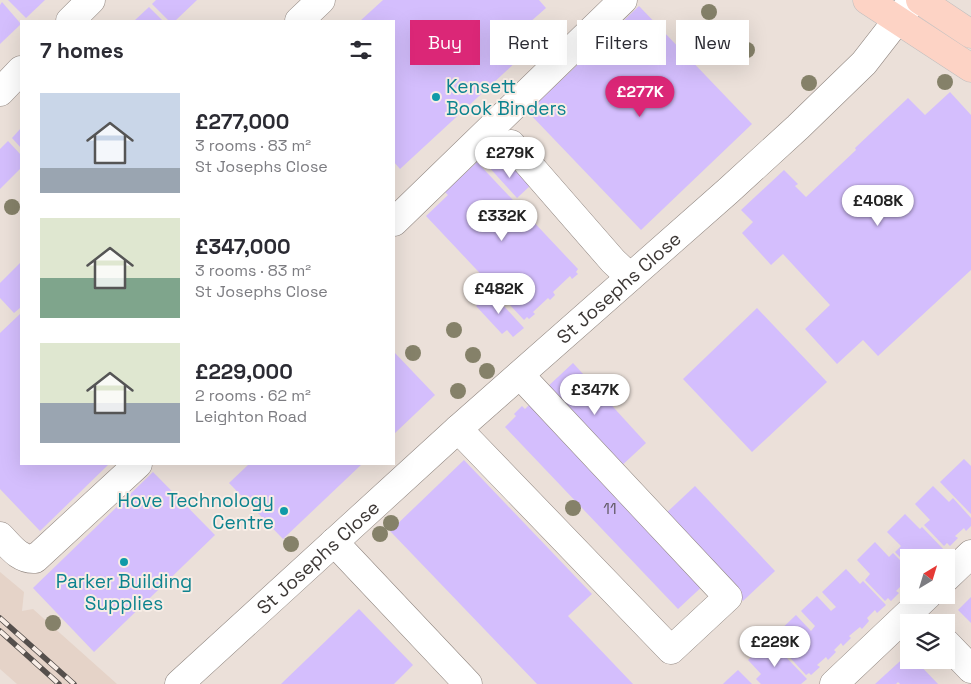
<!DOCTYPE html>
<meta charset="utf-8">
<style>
:root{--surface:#fff;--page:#f2f2f3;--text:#2b2b33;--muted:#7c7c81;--accent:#db2777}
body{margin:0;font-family:"Space Grotesk",sans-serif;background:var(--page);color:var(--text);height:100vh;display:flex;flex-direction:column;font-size:19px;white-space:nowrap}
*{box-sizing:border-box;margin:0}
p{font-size:16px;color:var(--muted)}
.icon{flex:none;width:28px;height:28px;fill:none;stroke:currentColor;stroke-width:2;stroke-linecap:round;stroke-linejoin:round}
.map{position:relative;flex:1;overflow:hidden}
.drawer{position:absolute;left:20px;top:20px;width:375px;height:445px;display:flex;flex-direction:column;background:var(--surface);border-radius:0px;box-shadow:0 5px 20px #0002}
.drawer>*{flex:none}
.guide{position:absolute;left:410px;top:20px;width:475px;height:45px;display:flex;gap:10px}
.needle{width:32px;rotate:38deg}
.fabs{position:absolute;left:900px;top:549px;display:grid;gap:10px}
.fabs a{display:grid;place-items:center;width:55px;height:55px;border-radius:0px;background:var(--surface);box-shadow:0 5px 20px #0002;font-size:25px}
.price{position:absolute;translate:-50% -42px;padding:0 11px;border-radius:18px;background:#fff;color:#222;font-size:16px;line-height:32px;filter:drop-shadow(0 1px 2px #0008)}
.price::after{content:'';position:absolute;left:50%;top:30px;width:15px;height:11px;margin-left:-8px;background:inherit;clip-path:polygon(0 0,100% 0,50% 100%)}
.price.active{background:var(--accent);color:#fff}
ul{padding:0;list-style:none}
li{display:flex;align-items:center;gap:15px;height:125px;padding:0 20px}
li span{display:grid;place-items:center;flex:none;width:140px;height:100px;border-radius:0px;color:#555}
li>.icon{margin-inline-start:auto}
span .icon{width:60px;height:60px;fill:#fffc;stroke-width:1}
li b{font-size:21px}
h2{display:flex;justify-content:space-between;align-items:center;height:60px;padding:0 20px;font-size:21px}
.pill{padding:0 18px;border-radius:0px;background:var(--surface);box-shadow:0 5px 20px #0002;font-size:18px;line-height:45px}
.pill.active{background:var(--accent);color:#fff}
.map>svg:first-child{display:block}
.built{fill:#e5d3c8}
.building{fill:#d4befd}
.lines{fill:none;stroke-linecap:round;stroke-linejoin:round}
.minor-casing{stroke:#908680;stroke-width:29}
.major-casing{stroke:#c1bfbf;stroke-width:29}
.minor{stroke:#fff;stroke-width:28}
.major{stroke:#fdd3c5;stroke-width:28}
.rail-casing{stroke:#554f4c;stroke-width:5.5}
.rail{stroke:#f8ede6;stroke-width:4;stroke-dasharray:11;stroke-linecap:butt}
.tree{fill:#858169}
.culture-dot{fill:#0f9aa8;stroke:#f8ede6;stroke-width:2}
.labels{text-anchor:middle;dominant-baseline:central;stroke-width:4;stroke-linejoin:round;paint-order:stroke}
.number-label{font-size:16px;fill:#635a68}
.culture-label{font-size:19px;fill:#0d838f;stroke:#f8ede6;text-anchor:start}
.street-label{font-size:19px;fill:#3d3836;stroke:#f8ede6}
</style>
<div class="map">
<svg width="971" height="684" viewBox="0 0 971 684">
<rect width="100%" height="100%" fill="#ebe0d9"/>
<!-- built -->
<path class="built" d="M0,572l24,20 -2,19 11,-2 84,75h-100l-17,-15z"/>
<!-- building -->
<g class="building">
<path d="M8,0h37l-19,18z"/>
<path d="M156,0h41l-22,21h-6l-17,-17z"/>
<path d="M383,0h156l7,8 -17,15 14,14 -143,132 -6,-7v-141h-34z"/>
<path d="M2,2l19,22 -21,20v-39z"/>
<path d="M639,6l113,118 -111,106 -113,-118z"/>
<path d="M149,7l14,14h-29z"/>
<path d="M950,92l21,23v155l-93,86 -15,-16 -26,24 -32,-35 25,-24 -47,-51 -12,11 -29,-32 11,-11 -12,-12 43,-40 14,14 -3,2 11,11 50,-47 -1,-2 53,-50 17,17z"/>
<path d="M21,128v20l-9,-10z"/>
<path d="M8,141l13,14v13l-21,21v-40z"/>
<path d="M494,159l15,17 6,-6 15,16 -13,12 -30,-33z"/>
<path d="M477,162l101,107 -2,3 2,2 -6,5 -2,-3 -17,16 2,3 -5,5 -2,-2 -15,14 2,2 -6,5 -2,-2 -3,3 -98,-104 22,-21 -3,-3z"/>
<path d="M21,262v45l-7,6 -14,-15v-15z"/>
<path d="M491,292l33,36 -11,9 -6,-7 -5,4 -26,-28z"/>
<path d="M757,308l70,74 -75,70 -69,-73z"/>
<path d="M20,314l1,150h88l-69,67 -40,-42v-156z"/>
<path d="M394,352l41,43 -41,39z"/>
<path d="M573,363l73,80 -28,26 -74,-79z"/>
<path d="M535,399l172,183 -29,27 -173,-182 11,-11 -2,-2 8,-8 3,3z"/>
<path d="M964,459l7,7v48l-31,-32z"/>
<path d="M464,460l128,134 -24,22 65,68h-96l-147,-153z"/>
<path d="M249,464h113l-79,75 -54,-56z"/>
<path d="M153,472l62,63 -121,117 -61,-64z"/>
<path d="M695,486l80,85 -32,30 -80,-85z"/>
<path d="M933,486l16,16 4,-4 18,20v8l-5,5 -2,-3 -9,8 3,2 -8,8 -3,-3 -3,3 -20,-21 6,-5 -15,-16z"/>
<path d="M905,514l15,15 2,-2 23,24 -8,7 -3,-3 -3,3h-22v8l-14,-14 6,-6 -14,-14z"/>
<path d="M875,542l14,15 4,-4 16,16v15l-2,1 -3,-2 -8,8 3,2 -8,8 -3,-3 -3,3 -20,-21 5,-6 -13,-14z"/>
<path d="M846,569l14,15 3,-3 23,24 -9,8 -2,-3 -8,8 2,3 -7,8 -2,-2 -11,9 2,2 -8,8 -2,-3 -7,7 2,2 -8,8 -2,-3 -9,8 3,2 -9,8 -2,-2 -3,2 -34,-37 24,-23 15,16 4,-5 -14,-15 16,-15 14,15 5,-4 -14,-15z"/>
<path d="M971,597v26l-13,-13z"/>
<path d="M359,609l54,56 -19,19h-113z"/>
<path d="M767,643l14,15 3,-3 23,24 -6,5h-40l-5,-5 5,-5 -13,-14z"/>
<path d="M909,653v7h6l23,24h-38l-2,-2 -2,2h-21z"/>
<path d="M738,670l14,14h-29l4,-4z"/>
</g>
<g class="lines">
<!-- minor casing -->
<g class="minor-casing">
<g id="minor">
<path d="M70,21l21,-21"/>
<path d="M299,21l22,-21"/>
<path d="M0,92l21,-22"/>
<path d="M511,144l102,117 17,16"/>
<path d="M394,222l229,-222"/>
<path d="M458,429l213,221 57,-53 -208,-222"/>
<path d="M0,536c10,10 19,24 35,23l103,-95"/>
<path d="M334,542l134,142"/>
<path d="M946,578l25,-24"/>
<path d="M946,643l25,26"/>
<path id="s1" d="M179,684l279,-255 270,-238 70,-64 66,-64 49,-63"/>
<path d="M834,684l94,-89"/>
</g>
</g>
<!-- major casing -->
<g class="major-casing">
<g id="major">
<path d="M867,0l104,68"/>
<path d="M920,0l51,34"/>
</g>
</g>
<!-- minor -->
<use href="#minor" class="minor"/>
<!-- major -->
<use href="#major" class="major"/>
<!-- rail casing -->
<g class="rail-casing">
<g id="rail">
<path d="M0,618l74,66"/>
<path d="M0,631l59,53"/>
</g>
</g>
<!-- rail -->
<use href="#rail" class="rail"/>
</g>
<!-- trees -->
<g class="tree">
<circle cx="709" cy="12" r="8"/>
<circle cx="747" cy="50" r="8"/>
<circle cx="945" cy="82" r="8"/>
<circle cx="809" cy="83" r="8"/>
<circle cx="12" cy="207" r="8"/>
<circle cx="454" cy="330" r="8"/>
<circle cx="413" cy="353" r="8"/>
<circle cx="473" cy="355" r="8"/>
<circle cx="487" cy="371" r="8"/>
<circle cx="458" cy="391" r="8"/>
<circle cx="573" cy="508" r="8"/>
<circle cx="391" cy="523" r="8"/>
<circle cx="380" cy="534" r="8"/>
<circle cx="291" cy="544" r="8"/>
<circle cx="53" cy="623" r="8"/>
</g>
<!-- markers -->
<g class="culture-dot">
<circle cx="436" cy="97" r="5"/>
<circle cx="284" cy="511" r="5"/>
<circle cx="124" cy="562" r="5"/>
</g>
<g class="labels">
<!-- number labels -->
<g class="number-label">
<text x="610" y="508">11</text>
</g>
<!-- culture labels -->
<g class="culture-label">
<text x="446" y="86">Kensett<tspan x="446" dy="22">Book Binders</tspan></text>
<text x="274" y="500" text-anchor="end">Hove Technology<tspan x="274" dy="22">Centre</tspan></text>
<text x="124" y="581" text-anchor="middle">Parker Building<tspan x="124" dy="22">Supplies</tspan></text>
</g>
<!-- street labels -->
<g class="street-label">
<text stroke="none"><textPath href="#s1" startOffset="592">St Josephs Close</textPath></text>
<text stroke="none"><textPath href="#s1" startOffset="188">St Josephs Close</textPath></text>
</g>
</g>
</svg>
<div class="fabs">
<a><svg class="needle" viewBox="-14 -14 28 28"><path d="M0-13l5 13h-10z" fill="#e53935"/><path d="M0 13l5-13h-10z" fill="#7c7c81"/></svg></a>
<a><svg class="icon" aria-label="layers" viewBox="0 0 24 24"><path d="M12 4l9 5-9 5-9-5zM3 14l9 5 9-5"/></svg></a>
</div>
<b class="price active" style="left:640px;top:118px">£277K</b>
<b class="price" style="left:510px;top:179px">£279K</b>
<b class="price" style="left:878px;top:227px">£408K</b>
<b class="price" style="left:502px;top:242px">£332K</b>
<b class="price" style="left:499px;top:315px">£482K</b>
<b class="price" style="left:595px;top:416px">£347K</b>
<b class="price" style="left:775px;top:668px">£229K</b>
<div class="guide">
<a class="pill active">Buy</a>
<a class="pill">Rent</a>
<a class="pill">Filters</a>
<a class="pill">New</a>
</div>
<section class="drawer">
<h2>7 homes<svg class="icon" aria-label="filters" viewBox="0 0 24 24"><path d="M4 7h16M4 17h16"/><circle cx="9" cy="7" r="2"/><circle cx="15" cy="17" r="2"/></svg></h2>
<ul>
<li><span style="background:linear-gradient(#c9d6e8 75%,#9aa5b1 0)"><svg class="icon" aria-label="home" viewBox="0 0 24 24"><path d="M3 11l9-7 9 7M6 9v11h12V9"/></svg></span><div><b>£277,000</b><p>3 rooms · 83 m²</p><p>St Josephs Close</p></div></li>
<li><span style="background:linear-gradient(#dfe7d0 60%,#7fa58c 0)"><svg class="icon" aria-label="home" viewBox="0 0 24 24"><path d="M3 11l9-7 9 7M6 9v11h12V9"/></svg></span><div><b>£347,000</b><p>3 rooms · 83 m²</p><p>St Josephs Close</p></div></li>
<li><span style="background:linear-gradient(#dfe7d0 60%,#9aa5b1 0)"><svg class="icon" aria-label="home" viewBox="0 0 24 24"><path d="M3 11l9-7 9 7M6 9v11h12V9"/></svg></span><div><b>£229,000</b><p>2 rooms · 62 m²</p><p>Leighton Road</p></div></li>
</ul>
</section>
</div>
